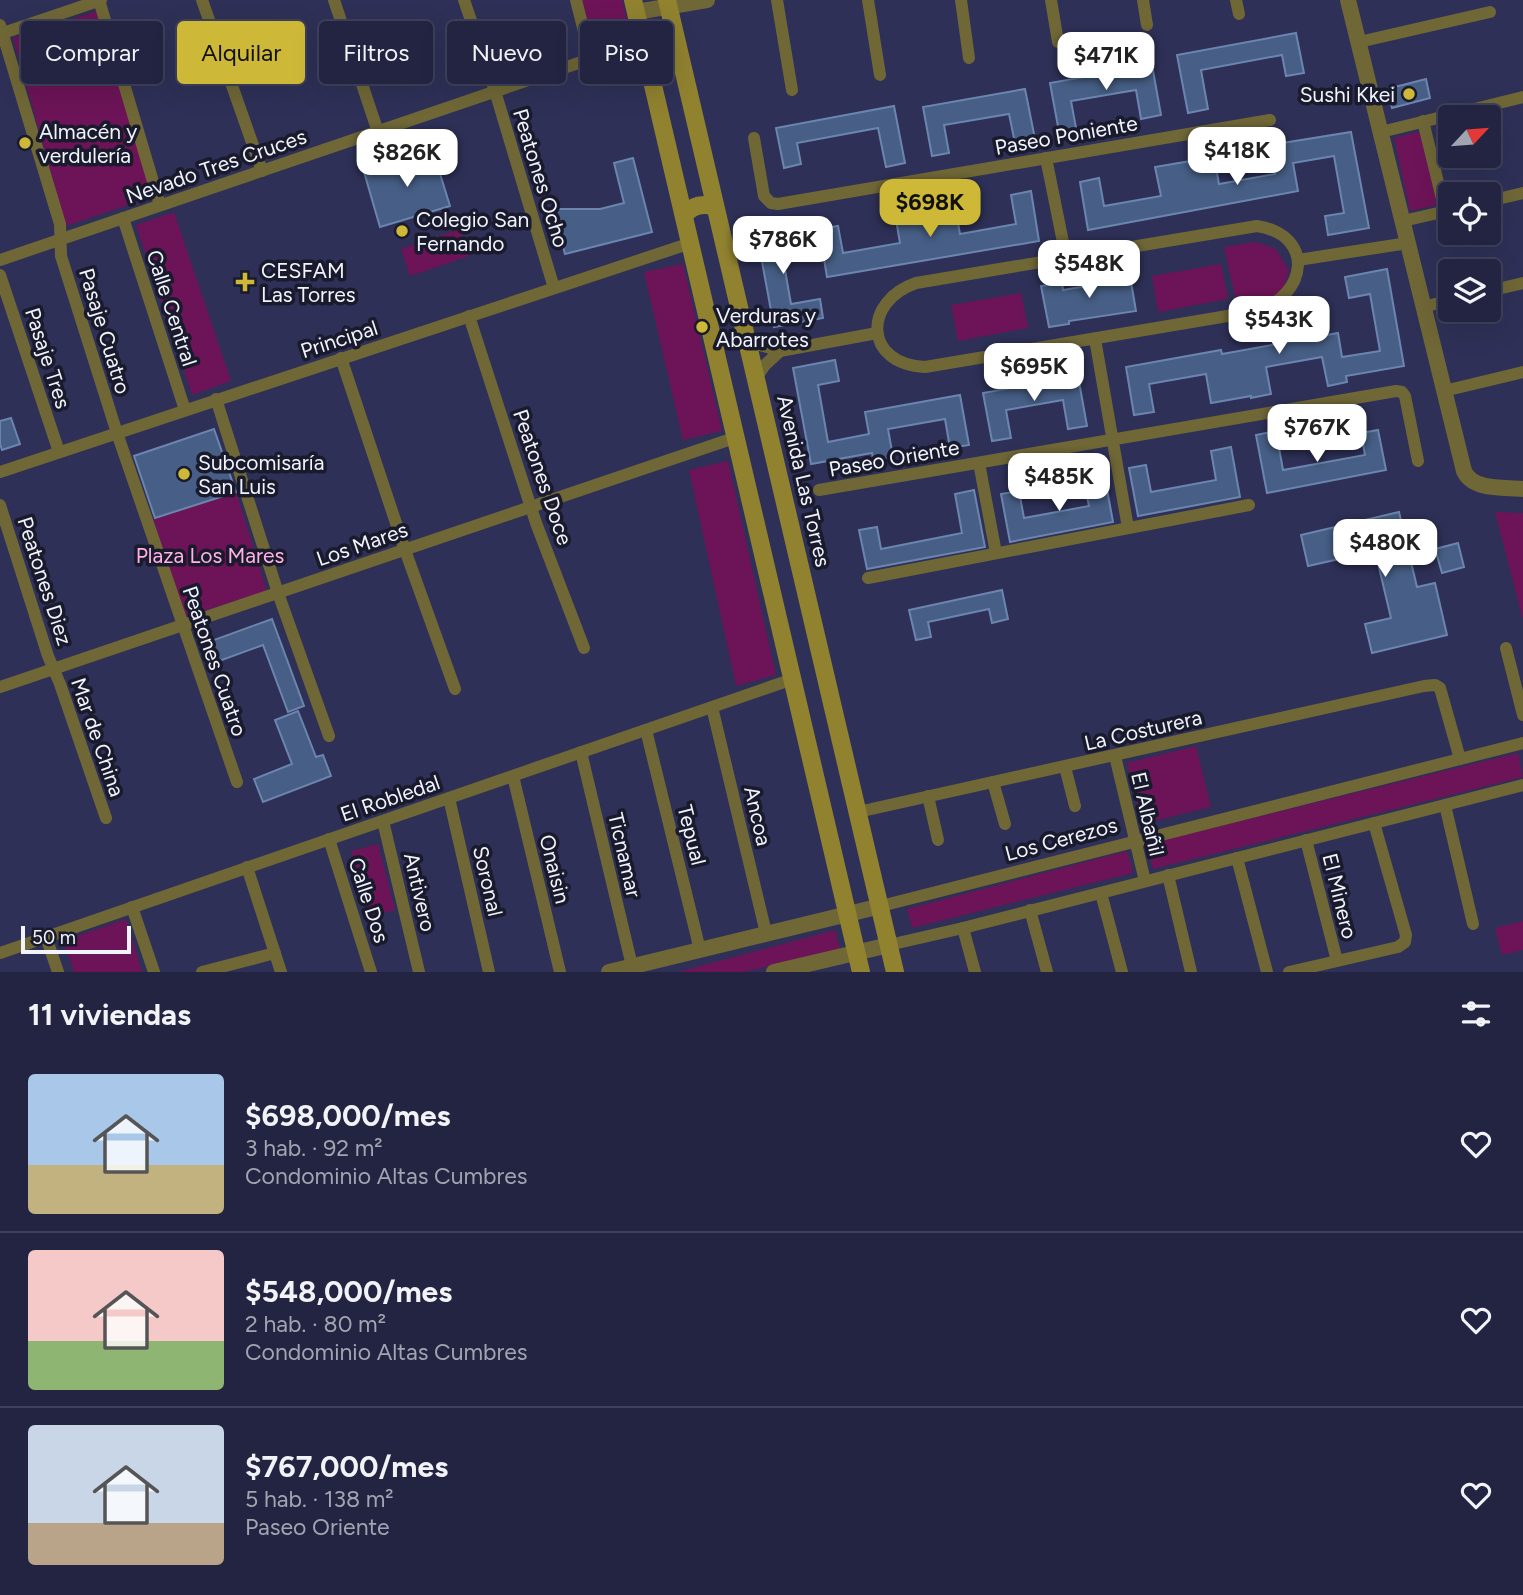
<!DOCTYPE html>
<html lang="es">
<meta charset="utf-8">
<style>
:root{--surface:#222441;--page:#2e304c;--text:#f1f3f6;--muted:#a2a4b1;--line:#3f415a;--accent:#ceb838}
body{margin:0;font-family:Figtree,sans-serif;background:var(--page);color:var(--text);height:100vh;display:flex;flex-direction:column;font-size:26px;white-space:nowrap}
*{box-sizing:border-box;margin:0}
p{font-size:23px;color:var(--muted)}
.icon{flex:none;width:38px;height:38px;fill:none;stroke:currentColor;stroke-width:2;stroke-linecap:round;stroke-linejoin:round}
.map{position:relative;height:972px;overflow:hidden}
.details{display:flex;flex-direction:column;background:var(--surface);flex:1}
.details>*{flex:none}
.guide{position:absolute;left:21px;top:21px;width:700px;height:63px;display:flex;gap:14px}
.needle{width:46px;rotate:64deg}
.fabs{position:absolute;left:1438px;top:105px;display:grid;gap:14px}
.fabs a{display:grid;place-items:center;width:63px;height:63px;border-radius:7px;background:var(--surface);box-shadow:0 7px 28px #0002,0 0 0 2px var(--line);font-size:35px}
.scale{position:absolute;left:21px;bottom:18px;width:110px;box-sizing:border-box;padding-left:7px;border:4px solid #f1f3fd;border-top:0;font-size:19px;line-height:24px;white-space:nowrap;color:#f1f3fd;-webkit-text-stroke:5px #191a2c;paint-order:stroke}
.price{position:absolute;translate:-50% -60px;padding:0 16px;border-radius:14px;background:#fff;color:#222;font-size:23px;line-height:46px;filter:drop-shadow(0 2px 4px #0008)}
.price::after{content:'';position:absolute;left:50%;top:42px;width:21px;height:16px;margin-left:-10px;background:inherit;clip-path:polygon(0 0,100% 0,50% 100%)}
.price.current{background:var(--accent);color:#111}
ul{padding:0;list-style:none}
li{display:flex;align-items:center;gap:21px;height:175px;padding:0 28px}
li+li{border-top:2px solid var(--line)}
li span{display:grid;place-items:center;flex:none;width:196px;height:140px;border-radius:7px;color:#555}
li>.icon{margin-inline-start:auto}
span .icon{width:84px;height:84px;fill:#fffc;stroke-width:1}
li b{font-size:30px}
h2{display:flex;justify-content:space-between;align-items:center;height:84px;padding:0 28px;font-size:30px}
.tag{padding:0 24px;border-radius:7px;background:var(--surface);box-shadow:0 7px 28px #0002,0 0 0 2px var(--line);font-size:24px;line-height:63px}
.tag.current{background:var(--accent);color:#111}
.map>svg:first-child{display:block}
.green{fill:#6c1457}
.building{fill:#475f86;stroke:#6b85ae;stroke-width:2}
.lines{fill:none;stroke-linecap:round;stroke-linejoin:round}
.minor{stroke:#6f6736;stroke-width:12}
.tertiary{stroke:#6f6736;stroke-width:16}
.secondary{stroke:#90822f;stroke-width:18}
.poi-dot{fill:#ceb838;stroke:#191a2c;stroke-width:2.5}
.labels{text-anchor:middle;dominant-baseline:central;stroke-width:7;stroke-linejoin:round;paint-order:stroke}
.poi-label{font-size:21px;fill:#f1f3fd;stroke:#191a2c;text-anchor:start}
.street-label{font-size:21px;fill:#f1f3fd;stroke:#191a2c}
.park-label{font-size:21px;fill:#ffb2e5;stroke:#191a2c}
</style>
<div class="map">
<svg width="1523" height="972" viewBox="0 0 1523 972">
<rect width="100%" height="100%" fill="#2e3057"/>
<!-- green -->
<g class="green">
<path d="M582,0h40l8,32 -38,9z"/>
<path d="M97,11l55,186 -86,29 -53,-188z"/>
<path d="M1422,131l15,74 -27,6 -16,-73z"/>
<path d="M174,212l57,169 -39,14 -56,-170z"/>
<path d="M460,229l9,27 -59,20 -9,-27z"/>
<path d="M1255,242l21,7 13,22 -7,21 -18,11 -26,7 -14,-63z"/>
<path d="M683,264l39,167 -39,9 -39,-168z"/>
<path d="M1221,264l7,35 -70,13 -6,-36z"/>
<path d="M1021,293l7,35 -70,13 -7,-36z"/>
<path d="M728,461l48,214 -40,11 -47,-216z"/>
<path d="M236,492l31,99 -83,26 -31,-99z"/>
<path d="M1495,512l28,1v107z"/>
<path d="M1196,746l15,61 -69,17 -15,-61z"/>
<path d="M1518,753l5,24 -370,92 -7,-25z"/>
<path d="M378,844l17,66 -27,7 -17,-66z"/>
<path d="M1127,851l6,22 -221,55 -5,-19z"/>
<path d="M126,919l16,53h-68l-11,-31z"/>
<path d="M1523,921v29l-21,5 -7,-27z"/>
<path d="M835,930l5,20 -96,22h-66z"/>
</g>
<!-- building -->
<g class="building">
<path d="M1296,33l8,40 -18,3 -4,-21 -81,15 7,39 -20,4 -11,-58z"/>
<path d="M1152,65l9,50 -20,4 -5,-29 -65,11 5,27 -17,4 -9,-49z"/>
<path d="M1426,79l4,19 -38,10 -5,-19z"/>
<path d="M1025,89l10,50 -20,4 -6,-29 -65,11 5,28 -17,3 -9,-49z"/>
<path d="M894,106l11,57 -19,4 -8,-39 -81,15 4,21 -17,4 -8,-40z"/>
<path d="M1351,132l18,96 -41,7 -3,-19 19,-3 -10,-57 -41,7 5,28 -210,39 -8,-48 19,-4 5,28 57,-10 -6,-29 59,-10 5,27 56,-10 -5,-29z"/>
<path d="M433,151l17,55 -70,21 -16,-55z"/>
<path d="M633,158l19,74 -87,22 -12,-45h47l24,-6 -10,-40z"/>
<path d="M1031,191l8,50 -212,36 -8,-48 19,-3 5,27 57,-10 -5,-29 19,-3v3l41,-8 5,28 56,-10 -5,-29z"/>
<path d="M798,222l4,21 -21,4 10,57 29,-5 3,19 -49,9 -18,-98z"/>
<path d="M1387,269l17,97 -58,10 1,6 -19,4 -6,-29 -56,10 5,27 -20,4v-2l-40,7 -5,-29 -57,10 5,28 -20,3 -8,-48 95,-17 1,4 116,-21 4,24 38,-6 -10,-57 -21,4 -4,-21z"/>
<path d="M1129,270l7,41 -67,10v3l-20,3 -8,-41 21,-3 1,7 47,-8 -1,-8z"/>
<path d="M835,360l4,21 -21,4 10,57 41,-8 -4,-22 95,-17 9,50 -19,3 -5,-29 -57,10 5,28 -20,3 -1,-7 -61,11 -18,-96z"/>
<path d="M1078,376l9,50 -19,3 -5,-29 -57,10 5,28 -19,3 -9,-48z"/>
<path d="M11,418l9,26 -18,6 -2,-6v-23z"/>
<path d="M214,429l22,63 -81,26 -21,-62z"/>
<path d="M1378,430l8,40 -119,23 -11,-58 20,-4 7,39 82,-15 -4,-22z"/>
<path d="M1231,447l9,50 -102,19 -9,-48 17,-3 5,27 65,-12 -5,-29z"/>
<path d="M1104,473l9,49 -103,20 -9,-48 18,-3 5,27 65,-12 -6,-29z"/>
<path d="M974,490l11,57 -118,22 -8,-39 18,-3 4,22 81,-16 -7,-39z"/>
<path d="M1399,512l18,75 18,-4 12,52 -75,18 -7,-29 26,-6 -16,-67 -67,15 -7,-31z"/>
<path d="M1458,543l6,24 -22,6 -7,-24z"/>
<path d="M1002,590l6,29 -16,4 -3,-14 -61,13 3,15 -15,3 -7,-30z"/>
<path d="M272,619l32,87 -16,6 -25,-67 -52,19 -8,-20z"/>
<path d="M298,711l18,46 7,-2 8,21 -68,26 -9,-23 38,-15 -17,-44z"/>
</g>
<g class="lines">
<!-- minor -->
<g class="minor">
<path d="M99,0l61,205"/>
<path d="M202,0l60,171"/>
<path d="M334,0l44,132"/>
<path d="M464,0l31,91 59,197"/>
<path d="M576,0l15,59"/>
<path d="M777,0l15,90"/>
<path d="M868,0l12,75"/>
<path d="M961,0l8,58"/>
<path d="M1051,0l7,42"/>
<path d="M1143,0l4,25"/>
<path d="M1236,0l3,14"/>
<path d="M0,25l60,199 1,32 56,177 120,349"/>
<path d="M0,34l101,-34"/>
<path d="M1359,42l131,-30"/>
<path d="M1423,121l22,90"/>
<path d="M1381,132l142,-35"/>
<path d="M754,138l10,58 7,7 7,1 492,-84"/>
<path d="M1046,158l20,99"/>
<path d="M1489,201l34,-8"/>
<path d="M123,218l62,192"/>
<path d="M1403,221l48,-11"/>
<path d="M1257,226c58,9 51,69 0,85l-332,56c-62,-3 -62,-66 -9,-84z"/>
<path d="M0,260l643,-219"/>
<path d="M1298,260l110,-17"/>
<path d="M0,275l59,177"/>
<path d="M1489,291l34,-8"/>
<path d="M1423,307l28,-7"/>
<path d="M469,316l67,207 48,125"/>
<path d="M746,334l14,11 20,6 97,-18"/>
<path d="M1095,339l33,189"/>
<path d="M341,358l64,192 50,139"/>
<path d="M756,378l9,-13 15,-14"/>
<path d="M1444,391l79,-19"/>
<path d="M216,399l62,194 51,143"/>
<path d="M979,463l17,90"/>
<path d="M0,472l691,-229"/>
<path d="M819,490l577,-99 6,1 3,4 13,65"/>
<path d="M0,505l48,151 12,28 46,134"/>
<path d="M868,578l381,-73"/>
<path d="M1506,648l17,67"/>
<path d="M0,687l737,-250"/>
<path d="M712,707l54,226"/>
<path d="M646,730l54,220"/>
<path d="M581,752l51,214"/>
<path d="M1115,756l30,125"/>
<path d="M1065,767l10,39"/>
<path d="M513,776l47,196"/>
<path d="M993,782l12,42"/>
<path d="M928,796l10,44"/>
<path d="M449,798l40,174"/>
<path d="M1445,805l28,119"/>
<path d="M858,812l566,-126 11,-1 5,3 20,71"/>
<path d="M383,821l36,151"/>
<path d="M329,839l42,133"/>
<path d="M1306,840l31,121"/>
<path d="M1237,858l30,114"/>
<path d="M247,867l34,105"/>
<path d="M1168,875l23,97"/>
<path d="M1101,893l21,79"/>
<path d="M881,906l642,-163"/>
<path d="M132,907l22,65"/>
<path d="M1030,910l17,62"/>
<path d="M963,928l12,44"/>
<path d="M46,937l12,35"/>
<path d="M889,945l74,-17 560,-143"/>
<path d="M0,953l793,-274"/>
<path d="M202,972l73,-19"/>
<path d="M1289,972l109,-25 7,-5 1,-7 -32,-112"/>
</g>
<!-- tertiary -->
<g class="tertiary">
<path d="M1348,0l116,471c9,20 40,16 59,18"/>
<path d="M636,12l71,-12"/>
<path d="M609,972l272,-66"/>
<path d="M774,972l115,-27"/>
</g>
<!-- secondary -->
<g class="secondary">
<path d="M633,0l228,972"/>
<path d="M667,0l228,972"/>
<path d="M684,215c9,-10 19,-12 31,-8"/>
</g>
</g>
<!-- markers -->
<g class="poi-dot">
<circle cx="1409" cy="94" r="7"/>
<circle cx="25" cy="143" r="7"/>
<circle cx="402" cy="231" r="7"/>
<path d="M241.5 271.5h7v7h7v7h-7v7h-7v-7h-7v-7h7z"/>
<circle cx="702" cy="327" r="7"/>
<circle cx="184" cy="474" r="7"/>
</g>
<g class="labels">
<!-- poi labels -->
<g class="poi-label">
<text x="1395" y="94" text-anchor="end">Sushi Kkei</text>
<text x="39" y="131">Almacén y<tspan x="39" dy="24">verdulería</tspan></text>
<text x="416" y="219">Colegio San<tspan x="416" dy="24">Fernando</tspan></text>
<text x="261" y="270">CESFAM<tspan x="261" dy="24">Las Torres</tspan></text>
<text x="716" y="315">Verduras y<tspan x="716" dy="24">Abarrotes</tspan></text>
<text x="198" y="462">Subcomisaría<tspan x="198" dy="24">San Luis</tspan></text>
</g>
<!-- street labels -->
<g class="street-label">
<text transform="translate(1066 135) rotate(-10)">Paseo Poniente</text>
<text transform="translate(216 166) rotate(-19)">Nevado Tres Cruces</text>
<text transform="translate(541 178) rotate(73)">Peatones Ocho</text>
<text transform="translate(172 308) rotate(72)">Calle Central</text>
<text transform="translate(105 331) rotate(73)">Pasaje Cuatro</text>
<text transform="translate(339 339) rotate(-18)">Principal</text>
<text transform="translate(48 358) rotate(72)">Pasaje Tres</text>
<text transform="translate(894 458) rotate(-10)">Paseo Oriente</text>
<text transform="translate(543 477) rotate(71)">Peatones Doce</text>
<text transform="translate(804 481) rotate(77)">Avenida Las Torres</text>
<text transform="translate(362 544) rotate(-19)">Los Mares</text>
<text transform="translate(45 581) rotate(72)">Peatones Diez</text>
<text transform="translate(215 661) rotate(71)">Peatones Cuatro</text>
<text transform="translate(1143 730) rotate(-13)">La Costurera</text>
<text transform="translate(98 737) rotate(71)">Mar de China</text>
<text transform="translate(390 798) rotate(-19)">El Robledal</text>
<text transform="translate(1148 814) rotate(77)">El Albañil</text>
<text transform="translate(758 816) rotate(77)">Ancoa</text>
<text transform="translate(692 835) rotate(76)">Tepual</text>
<text transform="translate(1061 839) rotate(-15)">Los Cerezos</text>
<text transform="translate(625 855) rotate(77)">Ticnamar</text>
<text transform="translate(555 869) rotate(76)">Onaisin</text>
<text transform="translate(488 881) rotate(77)">Soronal</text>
<text transform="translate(420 892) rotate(77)">Antivero</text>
<text transform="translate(1340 896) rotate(76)">El Minero</text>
<text transform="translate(369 900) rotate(72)">Calle Dos</text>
</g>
<!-- park labels -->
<g class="park-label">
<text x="210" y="555">Plaza Los Mares</text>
</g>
</g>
</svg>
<div class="fabs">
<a><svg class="needle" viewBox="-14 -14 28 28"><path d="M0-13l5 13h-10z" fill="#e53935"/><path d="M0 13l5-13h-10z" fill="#a2a4b1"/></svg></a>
<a><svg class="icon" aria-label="locate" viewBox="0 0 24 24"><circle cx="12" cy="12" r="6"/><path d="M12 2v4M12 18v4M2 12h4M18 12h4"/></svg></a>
<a><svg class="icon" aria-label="layers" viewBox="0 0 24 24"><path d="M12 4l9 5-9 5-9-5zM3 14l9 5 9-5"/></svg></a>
</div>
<div class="scale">50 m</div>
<b class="price" style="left:1106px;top:92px">$471K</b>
<b class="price" style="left:1237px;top:187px">$418K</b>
<b class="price" style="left:407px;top:189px">$826K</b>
<b class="price current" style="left:930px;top:239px">$698K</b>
<b class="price" style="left:783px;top:276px">$786K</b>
<b class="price" style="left:1089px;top:300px">$548K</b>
<b class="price" style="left:1279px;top:356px">$543K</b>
<b class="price" style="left:1034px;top:403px">$695K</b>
<b class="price" style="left:1317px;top:464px">$767K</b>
<b class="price" style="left:1059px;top:513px">$485K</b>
<b class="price" style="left:1385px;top:579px">$480K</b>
<div class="guide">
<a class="tag">Comprar</a>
<a class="tag current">Alquilar</a>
<a class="tag">Filtros</a>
<a class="tag">Nuevo</a>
<a class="tag">Piso</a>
</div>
</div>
<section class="details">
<h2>11 viviendas<svg class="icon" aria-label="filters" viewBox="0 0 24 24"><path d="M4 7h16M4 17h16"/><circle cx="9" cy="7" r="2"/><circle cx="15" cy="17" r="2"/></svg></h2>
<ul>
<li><span style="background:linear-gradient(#a9c7e8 65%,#c2b280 0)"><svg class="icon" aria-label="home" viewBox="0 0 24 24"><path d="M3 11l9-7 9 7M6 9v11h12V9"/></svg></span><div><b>$698,000/mes</b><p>3 hab. · 92 m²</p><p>Condominio Altas Cumbres</p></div><svg class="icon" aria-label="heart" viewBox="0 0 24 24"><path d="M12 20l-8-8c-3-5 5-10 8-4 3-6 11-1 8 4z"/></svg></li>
<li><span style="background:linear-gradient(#f6c9c9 65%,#8fb573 0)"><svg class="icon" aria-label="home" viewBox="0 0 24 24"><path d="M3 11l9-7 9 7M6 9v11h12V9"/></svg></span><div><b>$548,000/mes</b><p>2 hab. · 80 m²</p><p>Condominio Altas Cumbres</p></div><svg class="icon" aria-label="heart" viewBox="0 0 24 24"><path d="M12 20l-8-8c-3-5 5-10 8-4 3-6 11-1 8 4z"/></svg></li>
<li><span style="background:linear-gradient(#c9d6e8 70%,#b9a48a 0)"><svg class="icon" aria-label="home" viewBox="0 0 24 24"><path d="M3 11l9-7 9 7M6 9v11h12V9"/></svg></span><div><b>$767,000/mes</b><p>5 hab. · 138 m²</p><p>Paseo Oriente</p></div><svg class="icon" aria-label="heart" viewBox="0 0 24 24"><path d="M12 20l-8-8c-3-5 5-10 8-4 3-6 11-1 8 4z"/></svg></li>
</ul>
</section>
